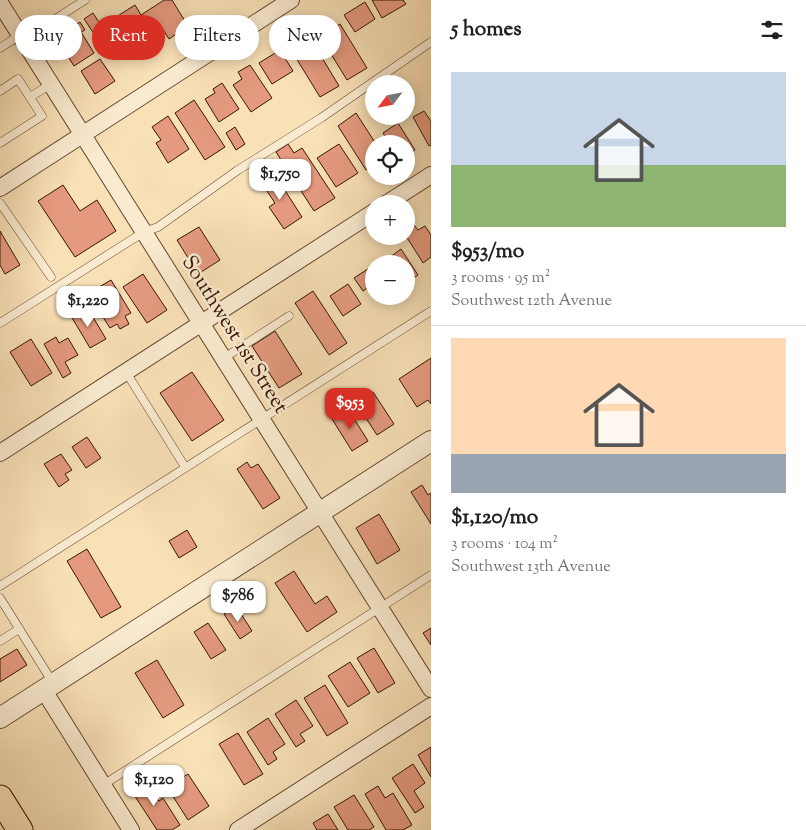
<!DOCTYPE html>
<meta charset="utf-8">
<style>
:root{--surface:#fff;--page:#f6f6f6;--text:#202124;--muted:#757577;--line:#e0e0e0;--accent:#d93025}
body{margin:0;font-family:"Sorts Mill Goudy",serif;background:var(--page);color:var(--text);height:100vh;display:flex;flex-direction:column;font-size:19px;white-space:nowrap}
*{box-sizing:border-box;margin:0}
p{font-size:16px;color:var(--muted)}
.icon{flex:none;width:28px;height:28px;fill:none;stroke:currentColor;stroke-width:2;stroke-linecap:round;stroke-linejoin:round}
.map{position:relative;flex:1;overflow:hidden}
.panel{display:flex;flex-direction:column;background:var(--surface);width:375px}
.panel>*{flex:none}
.guide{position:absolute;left:15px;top:15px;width:340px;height:45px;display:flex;gap:10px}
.needle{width:32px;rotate:238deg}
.tools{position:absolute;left:365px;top:75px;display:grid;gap:10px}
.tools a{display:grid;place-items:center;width:50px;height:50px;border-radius:50%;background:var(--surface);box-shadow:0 2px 12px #0003;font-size:25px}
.price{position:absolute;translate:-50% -42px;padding:0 11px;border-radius:10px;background:#fff;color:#222;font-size:16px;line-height:32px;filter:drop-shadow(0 1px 2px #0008)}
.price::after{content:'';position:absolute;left:50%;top:30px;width:15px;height:11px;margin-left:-8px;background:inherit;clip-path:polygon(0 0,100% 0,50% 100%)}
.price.current{background:var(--accent);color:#fff}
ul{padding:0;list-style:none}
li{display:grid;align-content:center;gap:10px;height:265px;padding:0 20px}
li+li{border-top:1px solid var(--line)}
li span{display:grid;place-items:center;height:155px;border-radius:0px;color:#555}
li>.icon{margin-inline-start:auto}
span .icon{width:90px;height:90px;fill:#fffc;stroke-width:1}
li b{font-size:21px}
h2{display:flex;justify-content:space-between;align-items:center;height:60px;padding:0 20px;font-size:21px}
.tag{padding:0 18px;border-radius:22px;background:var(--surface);box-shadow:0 2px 12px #0003;font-size:18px;line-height:45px}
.tag.current{background:var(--accent);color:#fff}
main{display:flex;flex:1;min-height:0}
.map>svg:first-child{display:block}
.building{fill:#e59a7f;stroke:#361505}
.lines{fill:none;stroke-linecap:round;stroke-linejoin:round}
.service-casing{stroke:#664832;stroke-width:9}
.minor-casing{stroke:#664832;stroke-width:18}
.tertiary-casing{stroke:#664832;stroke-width:22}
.primary-casing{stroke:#361505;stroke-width:27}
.service{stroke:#faebd0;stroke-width:8}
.minor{stroke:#faebd0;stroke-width:16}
.tertiary{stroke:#faebd0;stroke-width:20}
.primary{stroke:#f8e0b7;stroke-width:25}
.labels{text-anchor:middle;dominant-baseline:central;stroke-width:5;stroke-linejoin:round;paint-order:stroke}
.street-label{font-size:21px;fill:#361505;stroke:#faebd0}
</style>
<main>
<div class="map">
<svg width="431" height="830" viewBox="0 0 431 830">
<rect width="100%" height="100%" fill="#f8e0b7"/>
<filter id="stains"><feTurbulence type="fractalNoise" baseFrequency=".004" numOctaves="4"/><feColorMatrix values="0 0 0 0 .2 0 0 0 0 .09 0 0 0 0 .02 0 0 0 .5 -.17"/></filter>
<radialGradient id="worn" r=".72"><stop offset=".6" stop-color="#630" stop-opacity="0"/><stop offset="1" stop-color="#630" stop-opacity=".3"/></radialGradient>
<!-- building -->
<g class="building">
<path d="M164,0h8l16,26 -19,13 -7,-11 -10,6 8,13 -18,12 -26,-42 19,-12 6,10z"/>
<path d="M372,0h31l3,4 -24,14z"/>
<path d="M365,2l10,17 -20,13 -11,-17z"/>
<path d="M93,13l13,20 -9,5 -13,-19z"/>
<path d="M80,22l5,8 -4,2 13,21 -20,13 -18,-28z"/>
<path d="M340,24l27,44 -20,12 -27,-44z"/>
<path d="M312,41l27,45 -19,11 -27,-44z"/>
<path d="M280,50l13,21 -21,13 -13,-21z"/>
<path d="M100,59l15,22 -20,13 -14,-23z"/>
<path d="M250,65l22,33 -21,14 -18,-27 9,-6 -4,-7z"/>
<path d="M222,83l17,26 -20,13 -14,-23 10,-6 -2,-4z"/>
<path d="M194,100l31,47 -20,13 -30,-47z"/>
<path d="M424,111l7,10v24l-2,1 -16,-29z"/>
<path d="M356,113l20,31h-2v21l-8,5 -28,-44z"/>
<path d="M168,116l21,33 -21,14 -12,-20 5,-3 -9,-13z"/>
<path d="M398,123l17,27 -9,5v-11h-16l-7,-11z"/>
<path d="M235,127l10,17 -9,6 -10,-17z"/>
<path d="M288,144l6,9 8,-5 33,50 -21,13 -38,-59z"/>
<path d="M339,144l19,29 -22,14 -19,-29z"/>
<path d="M272,170l30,47 -18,12 -15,-22 6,-4 -16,-24z"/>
<path d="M63,185l17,26 17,-11 19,31 -41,26 -37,-56z"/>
<path d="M414,225l4,5 7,-4 6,9v22l-8,6 -17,-27v-6z"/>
<path d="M199,227l21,33 -22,14 -21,-34z"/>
<path d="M0,231l20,34 -15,9 -5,-9z"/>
<path d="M401,249l17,26 -12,8v-19h-18l-2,-4z"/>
<path d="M374,265v30l-5,-8 -6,4 -9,-13z"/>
<path d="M143,274l24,36 -20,13 -24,-36z"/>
<path d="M111,280l20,33 -6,3 4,8 -9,5 -3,-5 -7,4 -11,-17 8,-4 -11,-18z"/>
<path d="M348,284l13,20 -18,12 -13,-20z"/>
<path d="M313,291l34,52 -18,12 -34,-52z"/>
<path d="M87,307l19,32 -16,9 -19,-32z"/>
<path d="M275,331l27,43 -23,14 -27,-42z"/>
<path d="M56,337l3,6 9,-5 10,17 -13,7 6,11 -8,5 -19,-34z"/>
<path d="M31,339l21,34 -21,13 -21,-34z"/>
<path d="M431,358v46l-3,-4 -11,7 -18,-28z"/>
<path d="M192,372l32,48 -32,21 -32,-48z"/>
<path d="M373,392l21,32 -17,11 -21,-32z"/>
<path d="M348,409l20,32 -16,10 -20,-32z"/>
<path d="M87,437l14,21 -15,10 -14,-21z"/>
<path d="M61,454l11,16 -7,4 4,6 -10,7 -15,-23z"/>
<path d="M247,462l4,6 7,-4 22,34 -17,11 -26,-40z"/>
<path d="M422,485l6,10 3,-2v31l-20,-32z"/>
<path d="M379,514l21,36 -23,14 -21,-36z"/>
<path d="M187,530l10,17 -18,11 -10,-17z"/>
<path d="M87,549l34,58 -20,11 -34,-57z"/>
<path d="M294,571l21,33 12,-8 10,16 -30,20 -32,-49z"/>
<path d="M236,606l16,25 -12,8 -16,-25z"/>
<path d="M208,623l18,27 -15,9 -17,-27z"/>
<path d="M431,628v17l-8,-12z"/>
<path d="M374,648l21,35 -17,10 -21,-35z"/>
<path d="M17,649l10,16 -27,17v-23z"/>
<path d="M157,660l27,45 -21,13 -28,-45z"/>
<path d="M350,662l20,31 -22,14 -20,-31z"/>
<path d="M325,685l23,38 -21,13 -23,-38z"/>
<path d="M296,700l17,26 -13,8 5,7 -9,6 -21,-33z"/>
<path d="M268,718l17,26 -12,8 4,7 -9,6 -21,-33z"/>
<path d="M238,733l25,41 -19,11 -25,-41z"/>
<path d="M431,747v30l-13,-22z"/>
<path d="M413,764l12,19 -11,8 10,16 -9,6 -23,-35z"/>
<path d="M188,774l21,32 -21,14 -21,-33z"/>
<path d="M144,777l15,24 4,-3 17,27 -8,5h-15l-28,-43z"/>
<path d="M378,786l7,12 8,-5 19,32 -9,5h-17l-21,-36z"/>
<path d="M354,795l20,32 -5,3h-21l-14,-23z"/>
<path d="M328,814l10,16h-21l-4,-7z"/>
</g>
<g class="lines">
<!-- service casing -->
<g class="service-casing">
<g id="service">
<path d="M0,48l20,-13 12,-1 53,-34"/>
<path d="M0,91l18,-12 24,37 -42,27"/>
<path d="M30,97l21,-13"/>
<path d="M0,203l51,74"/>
<path d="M0,323l144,-91 14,-5 80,-57 83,-52 110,-76"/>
<path d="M224,358l65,-42"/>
<path d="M126,372l59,95"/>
<path d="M0,586l431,-275"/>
<path d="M0,598l53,85"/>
<path d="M0,641l19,-12"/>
<path d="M103,785l328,-210"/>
</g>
</g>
<!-- minor casing -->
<g class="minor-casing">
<g id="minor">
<path d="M0,3l431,686"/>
<path d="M0,188l291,-188"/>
<path d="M386,204l45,-29"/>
<path d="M0,453l374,-241"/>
<path d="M43,689l88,141"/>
<path d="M238,830l193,-124"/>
</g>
</g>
<!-- tertiary casing -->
<g class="tertiary-casing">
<path id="tertiary" d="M0,718l431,-277"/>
</g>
<!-- primary casing -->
<g class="primary-casing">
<path id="primary" d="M0,798l20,32"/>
</g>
<!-- service -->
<use href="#service" class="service"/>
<!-- minor -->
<use href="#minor" class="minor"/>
<!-- tertiary -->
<use href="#tertiary" class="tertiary"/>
<!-- primary -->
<use href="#primary" class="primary"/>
</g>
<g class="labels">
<!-- street labels -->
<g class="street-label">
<text transform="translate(234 335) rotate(58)">Southwest 1st Street</text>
</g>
</g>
<rect width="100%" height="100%" filter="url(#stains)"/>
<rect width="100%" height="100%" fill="url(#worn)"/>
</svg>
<div class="tools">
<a><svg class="needle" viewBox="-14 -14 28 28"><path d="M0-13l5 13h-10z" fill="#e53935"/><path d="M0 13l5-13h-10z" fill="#757577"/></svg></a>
<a><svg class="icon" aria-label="locate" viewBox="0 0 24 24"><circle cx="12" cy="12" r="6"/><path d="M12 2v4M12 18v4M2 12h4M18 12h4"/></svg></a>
<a>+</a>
<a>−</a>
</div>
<b class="price" style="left:280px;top:201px">$1,750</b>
<b class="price" style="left:88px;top:328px">$1,220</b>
<b class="price current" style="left:350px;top:430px">$953</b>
<b class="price" style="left:238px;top:623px">$786</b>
<b class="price" style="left:154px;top:807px">$1,120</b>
<div class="guide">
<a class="tag">Buy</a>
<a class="tag current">Rent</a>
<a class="tag">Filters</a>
<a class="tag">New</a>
</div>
</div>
<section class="panel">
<h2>5 homes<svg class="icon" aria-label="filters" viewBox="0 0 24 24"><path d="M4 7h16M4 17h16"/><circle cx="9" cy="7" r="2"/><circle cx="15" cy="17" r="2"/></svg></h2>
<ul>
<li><span style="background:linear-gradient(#c9d6e8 60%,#8fb573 0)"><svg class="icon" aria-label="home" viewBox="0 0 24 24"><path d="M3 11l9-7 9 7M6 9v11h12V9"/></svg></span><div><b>$953/mo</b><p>3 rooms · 95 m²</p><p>Southwest 12th Avenue</p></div></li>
<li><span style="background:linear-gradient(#ffd9b3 75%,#9aa5b1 0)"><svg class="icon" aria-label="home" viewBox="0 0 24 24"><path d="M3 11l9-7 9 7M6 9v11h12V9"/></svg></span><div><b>$1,120/mo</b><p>3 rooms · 104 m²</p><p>Southwest 13th Avenue</p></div></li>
</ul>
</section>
</main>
